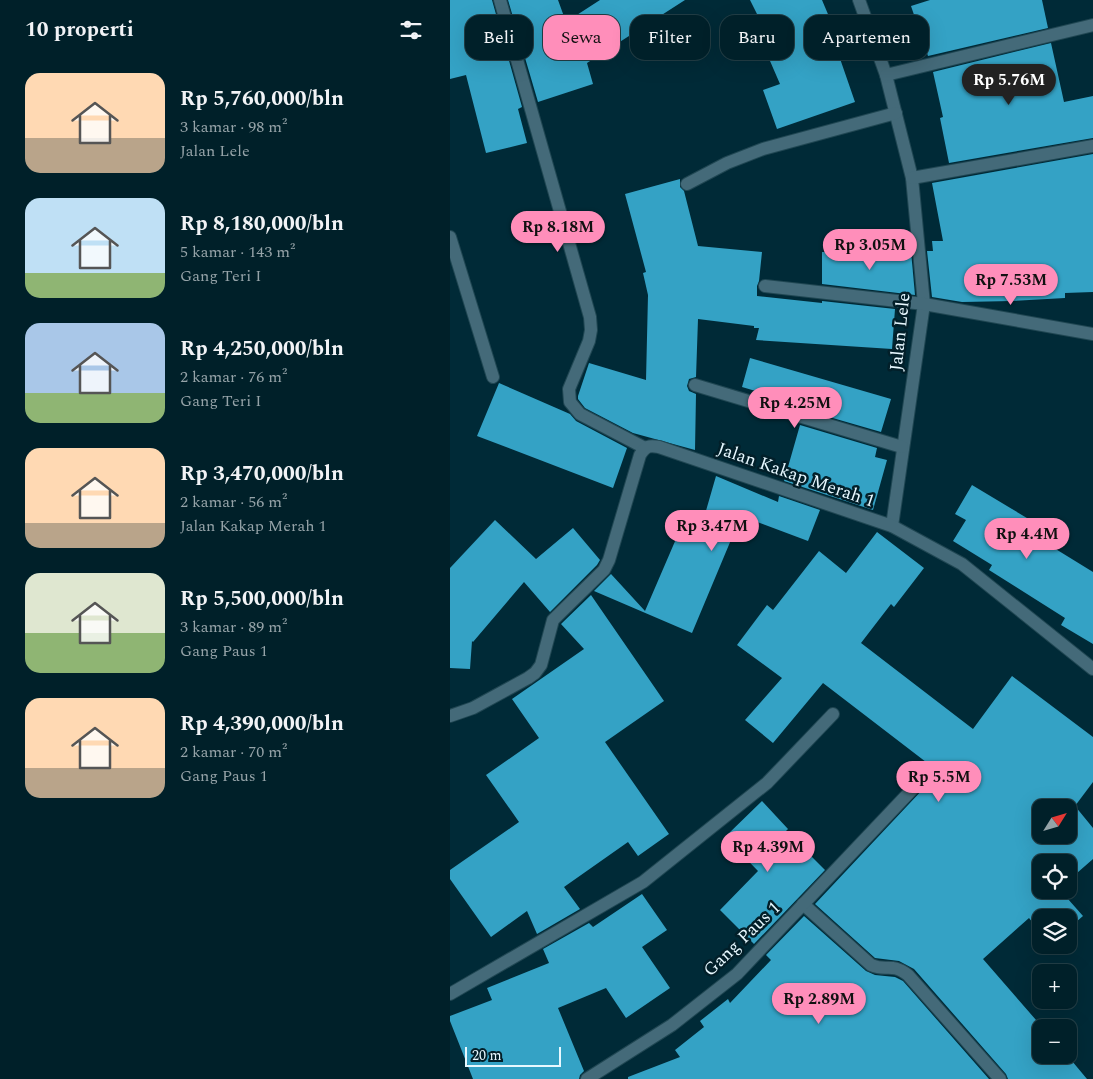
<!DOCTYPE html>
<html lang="id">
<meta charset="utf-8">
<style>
:root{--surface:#002029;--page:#0e2d35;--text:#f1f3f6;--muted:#95a3a8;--line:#223e46;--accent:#ff8eba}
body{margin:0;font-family:Spectral,serif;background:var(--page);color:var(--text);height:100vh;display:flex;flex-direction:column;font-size:19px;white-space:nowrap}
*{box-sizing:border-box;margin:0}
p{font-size:16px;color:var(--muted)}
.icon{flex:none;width:28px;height:28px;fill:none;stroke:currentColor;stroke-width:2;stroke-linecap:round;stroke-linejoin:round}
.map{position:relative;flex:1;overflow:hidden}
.sheet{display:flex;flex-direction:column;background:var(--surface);width:450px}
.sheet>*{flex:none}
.guide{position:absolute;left:15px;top:15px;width:475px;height:45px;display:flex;gap:10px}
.needle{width:32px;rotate:53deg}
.controls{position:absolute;left:582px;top:799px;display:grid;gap:10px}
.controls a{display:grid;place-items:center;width:45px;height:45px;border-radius:10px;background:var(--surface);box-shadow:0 5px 20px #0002,0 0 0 1px var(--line);font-size:25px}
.scale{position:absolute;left:15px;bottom:12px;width:96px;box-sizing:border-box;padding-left:5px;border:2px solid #e7f8ff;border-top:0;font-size:14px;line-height:18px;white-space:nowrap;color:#e7f8ff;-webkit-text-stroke:4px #021f29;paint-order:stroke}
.price{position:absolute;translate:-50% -42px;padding:0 11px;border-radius:18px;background:var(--accent);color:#111;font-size:16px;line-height:32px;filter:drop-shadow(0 1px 2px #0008)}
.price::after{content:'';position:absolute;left:50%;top:30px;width:15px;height:11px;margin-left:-8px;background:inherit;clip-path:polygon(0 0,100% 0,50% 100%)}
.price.selected{background:#222;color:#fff}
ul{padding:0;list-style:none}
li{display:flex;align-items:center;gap:15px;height:125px;padding:0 25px}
li span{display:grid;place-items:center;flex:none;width:140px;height:100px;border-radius:15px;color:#555}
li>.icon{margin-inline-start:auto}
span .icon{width:60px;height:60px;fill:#fffc;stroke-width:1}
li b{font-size:21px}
h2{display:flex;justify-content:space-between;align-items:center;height:60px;padding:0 25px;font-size:21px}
.chip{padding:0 18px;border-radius:15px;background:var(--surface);box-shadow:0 5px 20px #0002,0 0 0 1px var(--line);font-size:18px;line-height:45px}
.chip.selected{background:var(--accent);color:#111}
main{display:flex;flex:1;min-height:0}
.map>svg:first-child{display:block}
.building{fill:#34a2c5;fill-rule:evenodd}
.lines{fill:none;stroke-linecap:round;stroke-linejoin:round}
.minor-casing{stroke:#204753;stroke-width:14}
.minor{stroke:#446a79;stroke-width:12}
.labels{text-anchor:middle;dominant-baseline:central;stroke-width:5;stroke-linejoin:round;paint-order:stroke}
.street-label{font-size:18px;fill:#e7f8ff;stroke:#021f29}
</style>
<main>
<section class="sheet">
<h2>10 properti<svg class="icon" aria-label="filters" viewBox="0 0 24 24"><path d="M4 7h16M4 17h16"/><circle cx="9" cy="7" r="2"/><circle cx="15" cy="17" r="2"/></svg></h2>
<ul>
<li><span style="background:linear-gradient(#ffd9b3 65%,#b9a48a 0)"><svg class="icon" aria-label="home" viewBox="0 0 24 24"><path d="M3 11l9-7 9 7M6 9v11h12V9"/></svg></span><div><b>Rp 5,760,000/bln</b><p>3 kamar · 98 m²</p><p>Jalan Lele</p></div></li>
<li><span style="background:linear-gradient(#bfe0f5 75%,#8fb573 0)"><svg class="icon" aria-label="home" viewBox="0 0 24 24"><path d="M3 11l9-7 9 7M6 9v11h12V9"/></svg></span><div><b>Rp 8,180,000/bln</b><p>5 kamar · 143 m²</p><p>Gang Teri I</p></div></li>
<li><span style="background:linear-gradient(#a9c7e8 70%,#8fb573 0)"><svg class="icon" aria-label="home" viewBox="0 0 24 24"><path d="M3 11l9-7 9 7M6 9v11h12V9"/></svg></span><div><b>Rp 4,250,000/bln</b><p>2 kamar · 76 m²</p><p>Gang Teri I</p></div></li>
<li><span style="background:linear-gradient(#ffd9b3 75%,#b9a48a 0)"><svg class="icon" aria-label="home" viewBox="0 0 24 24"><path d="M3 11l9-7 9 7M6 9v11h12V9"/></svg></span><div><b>Rp 3,470,000/bln</b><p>2 kamar · 56 m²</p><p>Jalan Kakap Merah 1</p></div></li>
<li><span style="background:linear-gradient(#dfe7d0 60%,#8fb573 0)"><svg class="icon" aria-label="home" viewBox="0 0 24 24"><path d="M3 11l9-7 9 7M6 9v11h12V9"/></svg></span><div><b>Rp 5,500,000/bln</b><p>3 kamar · 89 m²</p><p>Gang Paus 1</p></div></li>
<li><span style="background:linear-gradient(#ffd9b3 70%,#b9a48a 0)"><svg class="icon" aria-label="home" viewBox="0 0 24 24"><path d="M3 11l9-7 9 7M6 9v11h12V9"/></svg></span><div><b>Rp 4,390,000/bln</b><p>2 kamar · 70 m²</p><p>Gang Paus 1</p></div></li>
</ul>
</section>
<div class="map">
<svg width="643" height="1079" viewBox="0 0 643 1079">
<rect width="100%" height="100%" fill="#002a37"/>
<!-- building -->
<g class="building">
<path d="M0,0h42l30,107 -4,2 9,34 -41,10 -20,-78 -16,4z"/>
<path d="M58,0h50l8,22 34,-22h85l-98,63 6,21 -55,18z"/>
<path d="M300,0h72l19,45 -5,2 19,55 -78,27 -14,-39 17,-6 -23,-53 7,-3z"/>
<path d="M480,0h112l6,28 -120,28 -17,-50z"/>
<path d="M601,43l13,59 29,-6v42l-144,25 -9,-45 3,-1 -10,-45z"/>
<path d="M643,154v138l-28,1v5l-53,3 -50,1 -30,-5 -5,-46h6l-1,-10h11l-11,-58z"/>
<path d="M230,179v8l4,4 14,55 64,6 -3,29 -2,5v10l65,7v-2l73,8 -3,40 -136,-9 3,-12h-5v-2l-56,-7 -2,58 -7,2 -2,7 2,5 7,3 -1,56 -62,-17 -48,-25 -7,-9v-3l11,-33 57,17 2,-85 -5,-22 3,-1 -21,-78z"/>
<path d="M461,251l4,44 -93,-11v-32z"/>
<path d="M300,358l141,41 -10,33 -76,-22 1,-4 -64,-19z"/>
<path d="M49,383l71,31 6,7 51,27 -14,40 -136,-52z"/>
<path d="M350,425l77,23 -2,9 12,3 -14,50 -89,-29z"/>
<path d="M266,476l62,26 1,-6 41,14 -12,31 -67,-25 -49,117 -98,-42 17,-17 34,37 31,-72 21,3z"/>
<path d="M522,485l75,45 -6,10 52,32v72l-32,-19 4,-7 -76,-48 3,-5 -39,-24 13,-21 -11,-6z"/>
<path d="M45,520l41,39 37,-31 27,32 -3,5 -47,47 -26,-30 -51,60 -1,-1 -2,28 -20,-1v-100z"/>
<path d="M427,532l47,36 -30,39 -3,-3 -30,39 112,86 39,-53 81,61v45l-18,24 18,22v31l-24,21v-18h-28v28h19l23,26 -14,12v-10h-28v15l-12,-15 -46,41 60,69h-2v27h26l20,24h-79l-2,-5 -92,-105 -15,-8 -24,-3 -60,-54 124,-132 -116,-89 -50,60 -28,-23 37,-42 -45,-33 30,-40 6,5 46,-59 27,22zM591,808h28v27h-28z"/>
<path d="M141,595l73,106 -59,41 64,92 -31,22 -10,-14 -64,45 16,22 -43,25 -10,-23 -36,26 -41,-58v-9l69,-48 -33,-47 53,-37 -27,-39 72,-50 -23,-25z"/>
<path d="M312,801l26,28 -2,2 39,39 -71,74 -34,-34 38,-39 -33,-34z"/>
<path d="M192,894l25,36 -25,17 28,41 -44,30 -20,-30 -48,20 26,63 -4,4 -1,4h-106l-23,-58v-5l42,-16 -5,-12 62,-25 -6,-14 46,-26 4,4z"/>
<path d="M354,916l62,55 9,4 20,2 8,4 86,98h-361v-2l52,-20 -5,-7 29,-23 -4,-6 28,-22 2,4 41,-43 -5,-5z"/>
</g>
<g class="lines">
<!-- minor casing -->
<g class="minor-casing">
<g id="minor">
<path d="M50,0l90,317 1,13 -2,11 -20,48 1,13 10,12 65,34"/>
<path d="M409,0l27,75 26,103 12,126 -32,222"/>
<path d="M436,75l207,-50"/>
<path d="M462,178l181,-32"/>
<path d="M237,184l40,-21 36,-14 133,-36"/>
<path d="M0,237l43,140"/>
<path d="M315,286l159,18 169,30"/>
<path d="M245,385l207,62"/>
<path d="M0,716l23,-8 55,-30 7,-5 6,-8 12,-45 51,-50 5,-10 31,-105c6,-9 9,-10 19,-8l233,79 70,38 131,105"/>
<path d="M353,904l68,61c16,7 20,-3 37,10l92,104"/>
<path d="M0,994l193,-112 124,-99 66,-69"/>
<path d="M137,1079l85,-54 65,-51 185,-195"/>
</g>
</g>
<!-- minor -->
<use href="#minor" class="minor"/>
</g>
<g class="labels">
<!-- street labels -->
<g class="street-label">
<text transform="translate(450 332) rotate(-84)">Jalan Lele</text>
<text transform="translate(346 475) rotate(19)">Jalan Kakap Merah 1</text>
<text transform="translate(292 939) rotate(-44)">Gang Paus 1</text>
</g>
</g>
</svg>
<div class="controls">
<a><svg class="needle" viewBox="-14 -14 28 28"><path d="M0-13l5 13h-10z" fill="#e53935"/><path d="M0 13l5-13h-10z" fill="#95a3a8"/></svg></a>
<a><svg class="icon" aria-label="locate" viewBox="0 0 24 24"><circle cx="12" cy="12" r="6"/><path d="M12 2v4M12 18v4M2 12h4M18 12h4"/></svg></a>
<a><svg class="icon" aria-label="layers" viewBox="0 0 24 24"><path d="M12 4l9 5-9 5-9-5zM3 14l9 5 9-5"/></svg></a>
<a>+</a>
<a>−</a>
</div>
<div class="scale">20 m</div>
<b class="price selected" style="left:559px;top:106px">Rp 5.76M</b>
<b class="price" style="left:108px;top:253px">Rp 8.18M</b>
<b class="price" style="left:420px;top:271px">Rp 3.05M</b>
<b class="price" style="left:561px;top:306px">Rp 7.53M</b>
<b class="price" style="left:345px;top:429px">Rp 4.25M</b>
<b class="price" style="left:262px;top:552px">Rp 3.47M</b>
<b class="price" style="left:577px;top:560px">Rp 4.4M</b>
<b class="price" style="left:489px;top:803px">Rp 5.5M</b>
<b class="price" style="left:318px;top:873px">Rp 4.39M</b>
<b class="price" style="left:369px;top:1025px">Rp 2.89M</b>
<div class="guide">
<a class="chip">Beli</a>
<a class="chip selected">Sewa</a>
<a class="chip">Filter</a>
<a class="chip">Baru</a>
<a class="chip">Apartemen</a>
</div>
</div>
</main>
